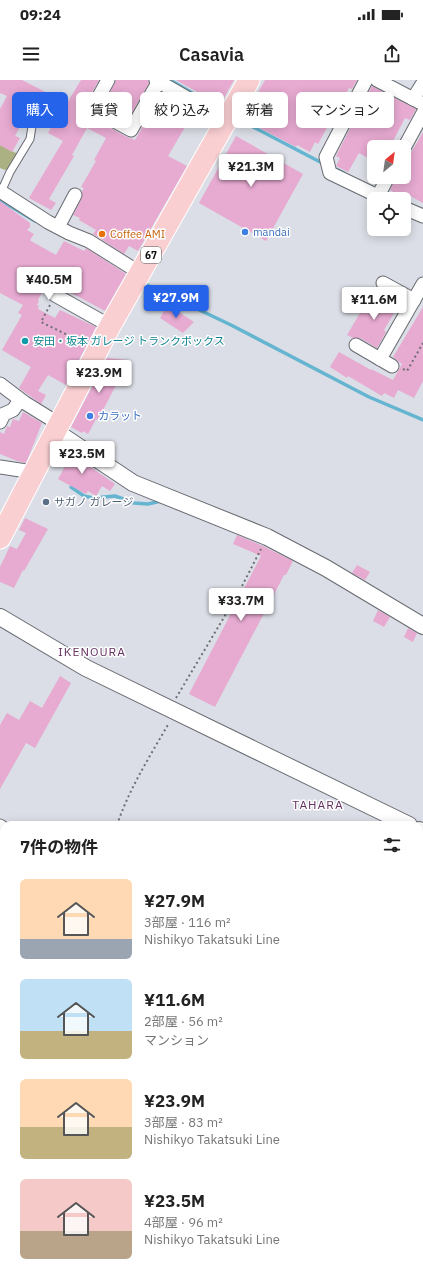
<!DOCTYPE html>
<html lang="ja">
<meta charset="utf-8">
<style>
:root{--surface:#fff;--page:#f6f6f6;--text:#222;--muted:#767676;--accent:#2563eb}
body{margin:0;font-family:"IBM Plex Sans","Noto Sans JP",sans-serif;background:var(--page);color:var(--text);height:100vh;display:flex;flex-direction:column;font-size:15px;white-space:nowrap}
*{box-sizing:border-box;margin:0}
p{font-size:13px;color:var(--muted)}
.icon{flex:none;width:22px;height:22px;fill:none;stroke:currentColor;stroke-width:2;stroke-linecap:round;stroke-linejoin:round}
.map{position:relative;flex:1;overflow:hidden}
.side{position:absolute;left:0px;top:741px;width:423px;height:456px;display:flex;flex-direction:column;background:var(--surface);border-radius:12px 12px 0 0;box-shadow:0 2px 10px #0003}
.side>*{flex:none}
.hud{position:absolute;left:12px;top:12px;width:399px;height:36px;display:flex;gap:8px}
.needle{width:26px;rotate:29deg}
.tools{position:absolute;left:367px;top:60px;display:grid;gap:8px}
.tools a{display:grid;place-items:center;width:44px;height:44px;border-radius:6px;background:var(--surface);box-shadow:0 2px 10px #0003;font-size:20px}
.price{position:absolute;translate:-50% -34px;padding:0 9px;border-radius:4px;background:#fff;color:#222;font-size:13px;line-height:26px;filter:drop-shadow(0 1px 2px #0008)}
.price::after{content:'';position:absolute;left:50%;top:24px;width:12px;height:9px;margin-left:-6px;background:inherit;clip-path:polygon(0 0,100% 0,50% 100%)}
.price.on{background:var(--accent);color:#fff}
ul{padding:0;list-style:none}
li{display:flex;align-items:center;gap:12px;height:100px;padding:0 20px}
li span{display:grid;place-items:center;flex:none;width:112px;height:80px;border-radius:6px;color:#555}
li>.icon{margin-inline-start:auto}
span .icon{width:48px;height:48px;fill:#fffc;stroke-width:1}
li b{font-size:17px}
h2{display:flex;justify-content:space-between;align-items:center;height:48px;padding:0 20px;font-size:17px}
.pill{padding:0 14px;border-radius:6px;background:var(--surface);box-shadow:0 2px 10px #0003;font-size:14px;line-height:36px}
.pill.on{background:var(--accent);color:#fff}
.status{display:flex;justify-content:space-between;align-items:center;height:28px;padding:0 20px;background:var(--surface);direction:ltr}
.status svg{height:11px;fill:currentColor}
header{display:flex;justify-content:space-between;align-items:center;height:52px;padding:0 20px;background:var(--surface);font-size:18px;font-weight:600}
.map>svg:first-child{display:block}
.green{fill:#abb182}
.water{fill:#65b5d0}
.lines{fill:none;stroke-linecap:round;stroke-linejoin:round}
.stream{stroke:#65b5d0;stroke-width:3.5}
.building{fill:#e7aad1}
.service-casing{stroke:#676a70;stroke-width:9}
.minor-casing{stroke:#676a70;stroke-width:15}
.tertiary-casing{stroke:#676a70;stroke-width:18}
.secondary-casing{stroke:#676a70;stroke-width:20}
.primary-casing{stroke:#fff;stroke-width:23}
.path{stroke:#6d6f73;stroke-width:2;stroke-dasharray:2 3;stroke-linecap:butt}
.service{stroke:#fff;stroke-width:7}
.minor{stroke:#fff;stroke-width:13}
.tertiary{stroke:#fff;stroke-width:16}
.secondary{stroke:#fce7e8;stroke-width:18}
.primary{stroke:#f9cfd2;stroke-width:21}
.shop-dot{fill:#3f7fe0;stroke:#fff;stroke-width:1.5}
.food-dot{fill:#e8710a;stroke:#fff;stroke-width:1.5}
.culture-dot{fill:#0f9aa8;stroke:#fff;stroke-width:1.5}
.service-dot{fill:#5c6f8a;stroke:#fff;stroke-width:1.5}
.labels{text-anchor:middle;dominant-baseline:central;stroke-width:3;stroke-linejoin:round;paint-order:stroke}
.shield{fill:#fff;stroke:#575859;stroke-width:1}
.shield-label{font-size:10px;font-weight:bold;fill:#0f1012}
.shop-label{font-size:11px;fill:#366cbe;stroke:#fff;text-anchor:start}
.food-label{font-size:11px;fill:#c56008;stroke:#fff;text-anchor:start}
.culture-label{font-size:11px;fill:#0d838f;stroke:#fff;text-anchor:start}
.service-label{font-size:11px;fill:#4e5e75;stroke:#fff;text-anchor:start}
.neighbourhood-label{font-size:12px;letter-spacing:1px;fill:#64305f;stroke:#fff}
</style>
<div class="status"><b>09:24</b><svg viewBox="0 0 49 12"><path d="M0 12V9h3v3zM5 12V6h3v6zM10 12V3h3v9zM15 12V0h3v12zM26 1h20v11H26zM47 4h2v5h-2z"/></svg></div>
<header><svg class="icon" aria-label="menu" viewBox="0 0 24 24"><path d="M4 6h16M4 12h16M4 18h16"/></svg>Casavia<svg class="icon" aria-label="share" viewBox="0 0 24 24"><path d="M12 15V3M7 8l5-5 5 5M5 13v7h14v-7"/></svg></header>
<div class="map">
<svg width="423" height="1197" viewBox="0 0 423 1197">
<rect width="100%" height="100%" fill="#dbdee6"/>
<!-- green -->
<path class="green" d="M0,65l16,8 1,3 -8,13 -4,1 -5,-2z"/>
<!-- water -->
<path class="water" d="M419,891l4,2v64l-4,7z"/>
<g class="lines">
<!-- stream -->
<g class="stream">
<path d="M170,0l48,28"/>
<path d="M238,39l86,45"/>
<path d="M332,87l12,6"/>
<path d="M385,114l13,5"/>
<path d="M0,120l35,21"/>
<path d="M145,204l86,41 138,72 54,23"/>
<path d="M71,407l13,9 9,2 22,-2 19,7 14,1 13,-3"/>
<path d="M419,834l4,-7"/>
</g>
</g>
<!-- building -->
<g class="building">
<path d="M0,0h22l45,23 14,-23h18l-14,25v8l3,3 39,21 8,3 26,-46 4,2v-1l15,8 -6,11 14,8 -20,34 19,10 -49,85 -9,-5 -5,8 -31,-20 3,-4 -17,-10 1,-2 -7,-3 9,-17v-7l2,-3 -3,-1 15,-26 -2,-1 12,-22 -19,-10 -15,27 2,1 -25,43 7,4 -5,7 -22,-12 34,-57 -15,-8 7,-12 -25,-13 -15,28 5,2 -8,14 -12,-7v-36l7,-13 -7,-3z"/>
<path d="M116,0h32l1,3 -19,33 -10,-5 -2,3 -15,-8z"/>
<path d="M176,0h58l-14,25z"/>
<path d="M265,0h92l-5,9 -3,-1 -31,56 -3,-2 -5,10 -13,-7 -1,2 -42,-22 6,-12 -10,-6z"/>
<path d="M372,6l44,23 -6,11 -5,-2 -15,29h-16v14l-15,-8 -11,19 -12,-6 4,-8 -4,-2z"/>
<path d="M423,52v71l-18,-10 -2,5 -13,-8 6,-12 8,4v-17z"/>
<path d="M236,56l67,38 -37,67 -67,-38z"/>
<path d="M0,121l30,22v4l-3,3 7,4 -4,6 1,1 25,14 8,-14 20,10 2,-3 40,26 -21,37 -39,-21v-1l-17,-10 -11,21 1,1 -2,4 2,1 -1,3 17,9 5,-8 36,17 -30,58 -18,-10 -10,16 8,4 -5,9 -22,-16 12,-21 -29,-17 20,-35 -4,-2 5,-8 -23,-12z"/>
<path d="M370,216l13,7 4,-7 13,7 -16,27 2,2 -9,16 -17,-10h-7l-6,-3z"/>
<path d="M168,225l26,17 -11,11 -23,-15z"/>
<path d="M423,227v74l-9,17 -16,-8 -4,8 -10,-5 -2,3 -34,-20 -1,2 -17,-11 9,-15 32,18v-1l22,11 9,-16 -9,-7z"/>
<path d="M107,278l22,2 -27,52 -5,8 -1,-1 -8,15 -5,-3 -1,2 -11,-6z"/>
<path d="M23,332l19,11 -16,40 -9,-2 -17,-7v-22l4,2 3,-8 3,1 3,-8 6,2z"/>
<path d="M62,367l53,37 -5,7 -8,-5 -6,10 -8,-5 -2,3 -28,-15 10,-18 -11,-7z"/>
<path d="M25,438l23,11 -24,42 -1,-1 -9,18 -14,-6v-15l10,-21 7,3 9,-16 -7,-3z"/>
<path d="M237,455l26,11 30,15 -7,14h-2l-69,132 -26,-13 72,-138 -28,-12z"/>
<path d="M357,485l13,7 -5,8 -13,-7z"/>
<path d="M378,530l12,7 -6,10 -11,-6z"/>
<path d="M408,548l9,5 -4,9 -9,-5z"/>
<path d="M60,596l11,7 -36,65 -9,-5 -26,46v-64l7,-12 12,7 11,-19 12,7z"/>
</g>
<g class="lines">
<!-- service casing -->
<g class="service-casing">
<path id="service" d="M1,112l9,-20 20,-33 3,-19"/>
</g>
<!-- minor casing -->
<g class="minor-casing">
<g id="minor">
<path d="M108,0l-16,29 39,21 28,-49"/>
<path d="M156,0l71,41"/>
<path d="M366,0l-40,77 4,16 54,26"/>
<path d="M377,0l46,24"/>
<path d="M413,19l10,-16"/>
<path d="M404,68l19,-35"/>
<path d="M0,111l48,31 21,11 20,8 51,32"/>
<path d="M378,116l10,-19"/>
<path d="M404,128l19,8"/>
<path d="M58,147l17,-32"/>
<path d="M383,203l31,17"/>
<path d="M55,215l55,31"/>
<path d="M356,265l36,21"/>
<path d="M380,279l43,-75"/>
<path d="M0,304l25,19 34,21"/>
<path d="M0,342l4,-8 9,-4 7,-10"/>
<path d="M0,387l33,5"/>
<path d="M0,746l4,3"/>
<path d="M0,836l4,-7"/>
<path d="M419,848l4,-7"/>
<path d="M0,946l4,2"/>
<path d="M419,977l4,2"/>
<path d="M419,1105l4,2"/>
<path d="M0,1161l4,2"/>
<path d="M57,1193l8,4"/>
<path d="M219,1197l1,-4"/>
</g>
</g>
<!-- tertiary casing -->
<g class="tertiary-casing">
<g id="tertiary">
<path d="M55,351l78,52 134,54 59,31 97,58"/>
<path d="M0,537l86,51 323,157"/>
<path d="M419,750l4,2"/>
</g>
</g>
<!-- secondary casing -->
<g class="secondary-casing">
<g id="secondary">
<path d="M0,1038l4,2"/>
<path d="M0,1053l4,2"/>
<path d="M276,1193l8,4"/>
<path d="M307,1193l8,4"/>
</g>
</g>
<!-- primary casing -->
<g class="primary-casing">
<path id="primary" d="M0,458l110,-212 139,-246"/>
</g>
<!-- path -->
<g class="path">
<path d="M50,225l-9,17 43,21"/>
<path d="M403,289l4,2 16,-28"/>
<path d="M176,618l63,-106 22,-43"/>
<path d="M117,745c12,-36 33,-69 52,-102"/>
</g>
<!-- service -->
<use href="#service" class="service"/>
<!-- minor -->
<use href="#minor" class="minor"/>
<!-- tertiary -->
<use href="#tertiary" class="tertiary"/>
<!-- secondary -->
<use href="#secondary" class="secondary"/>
<!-- primary -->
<use href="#primary" class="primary"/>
</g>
<!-- markers -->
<g class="shop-dot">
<circle cx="245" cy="152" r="4"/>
<circle cx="90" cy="336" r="4"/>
</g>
<circle class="food-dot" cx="102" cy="154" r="4"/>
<circle class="culture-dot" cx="25" cy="261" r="4"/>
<circle class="service-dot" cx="46" cy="422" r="4"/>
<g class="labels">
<!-- shield labels -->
<rect class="shield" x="141" y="167" width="20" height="16" rx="3"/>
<g class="shield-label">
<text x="151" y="175">67</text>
</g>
<!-- shop labels -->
<g class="shop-label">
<text x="253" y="152">mandai</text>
<text x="98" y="336">カラット</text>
</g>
<!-- food labels -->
<g class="food-label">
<text x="110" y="154">Coffee AMI</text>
</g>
<!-- culture labels -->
<g class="culture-label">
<text x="33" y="261">安田・坂本 ガレージ トランクボックス</text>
</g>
<!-- service labels -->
<g class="service-label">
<text x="54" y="422">サガノ ガレージ</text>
</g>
<!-- neighbourhood labels -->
<g class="neighbourhood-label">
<text x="92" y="571">IKENOURA</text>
<text x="318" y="724">TAHARA</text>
</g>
</g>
</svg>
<div class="tools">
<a><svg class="needle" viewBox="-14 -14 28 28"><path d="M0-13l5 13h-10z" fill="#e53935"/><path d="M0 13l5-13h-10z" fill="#767676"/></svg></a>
<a><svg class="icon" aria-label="locate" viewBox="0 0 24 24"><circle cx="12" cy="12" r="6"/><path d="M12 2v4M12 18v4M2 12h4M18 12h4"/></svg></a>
</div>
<b class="price" style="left:251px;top:108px">¥21.3M</b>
<b class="price" style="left:49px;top:221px">¥40.5M</b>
<b class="price on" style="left:176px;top:239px">¥27.9M</b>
<b class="price" style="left:374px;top:241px">¥11.6M</b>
<b class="price" style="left:99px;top:314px">¥23.9M</b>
<b class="price" style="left:82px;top:395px">¥23.5M</b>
<b class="price" style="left:241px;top:542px">¥33.7M</b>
<div class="hud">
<a class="pill on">購入</a>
<a class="pill">賃貸</a>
<a class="pill">絞り込み</a>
<a class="pill">新着</a>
<a class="pill">マンション</a>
</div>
<section class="side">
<h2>7件の物件<svg class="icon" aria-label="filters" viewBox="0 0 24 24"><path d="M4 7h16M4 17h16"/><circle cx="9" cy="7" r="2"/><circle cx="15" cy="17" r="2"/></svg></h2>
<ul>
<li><span style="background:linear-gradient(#ffd9b3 75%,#9aa5b1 0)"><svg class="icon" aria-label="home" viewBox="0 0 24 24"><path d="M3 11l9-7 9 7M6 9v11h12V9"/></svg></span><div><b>¥27.9M</b><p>3部屋 · 116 m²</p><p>Nishikyo Takatsuki Line</p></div></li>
<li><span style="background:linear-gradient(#bfe0f5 65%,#c2b280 0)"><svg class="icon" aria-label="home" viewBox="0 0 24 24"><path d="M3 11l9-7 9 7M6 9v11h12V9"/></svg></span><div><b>¥11.6M</b><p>2部屋 · 56 m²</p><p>マンション</p></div></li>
<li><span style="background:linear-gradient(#ffd9b3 60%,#c2b280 0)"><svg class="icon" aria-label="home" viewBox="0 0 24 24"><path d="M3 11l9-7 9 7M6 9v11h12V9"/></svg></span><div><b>¥23.9M</b><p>3部屋 · 83 m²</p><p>Nishikyo Takatsuki Line</p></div></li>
<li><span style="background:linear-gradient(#f6c9c9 65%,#b9a48a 0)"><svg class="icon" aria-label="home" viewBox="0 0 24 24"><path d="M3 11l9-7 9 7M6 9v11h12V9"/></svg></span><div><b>¥23.5M</b><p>4部屋 · 96 m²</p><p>Nishikyo Takatsuki Line</p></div></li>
</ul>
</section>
</div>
